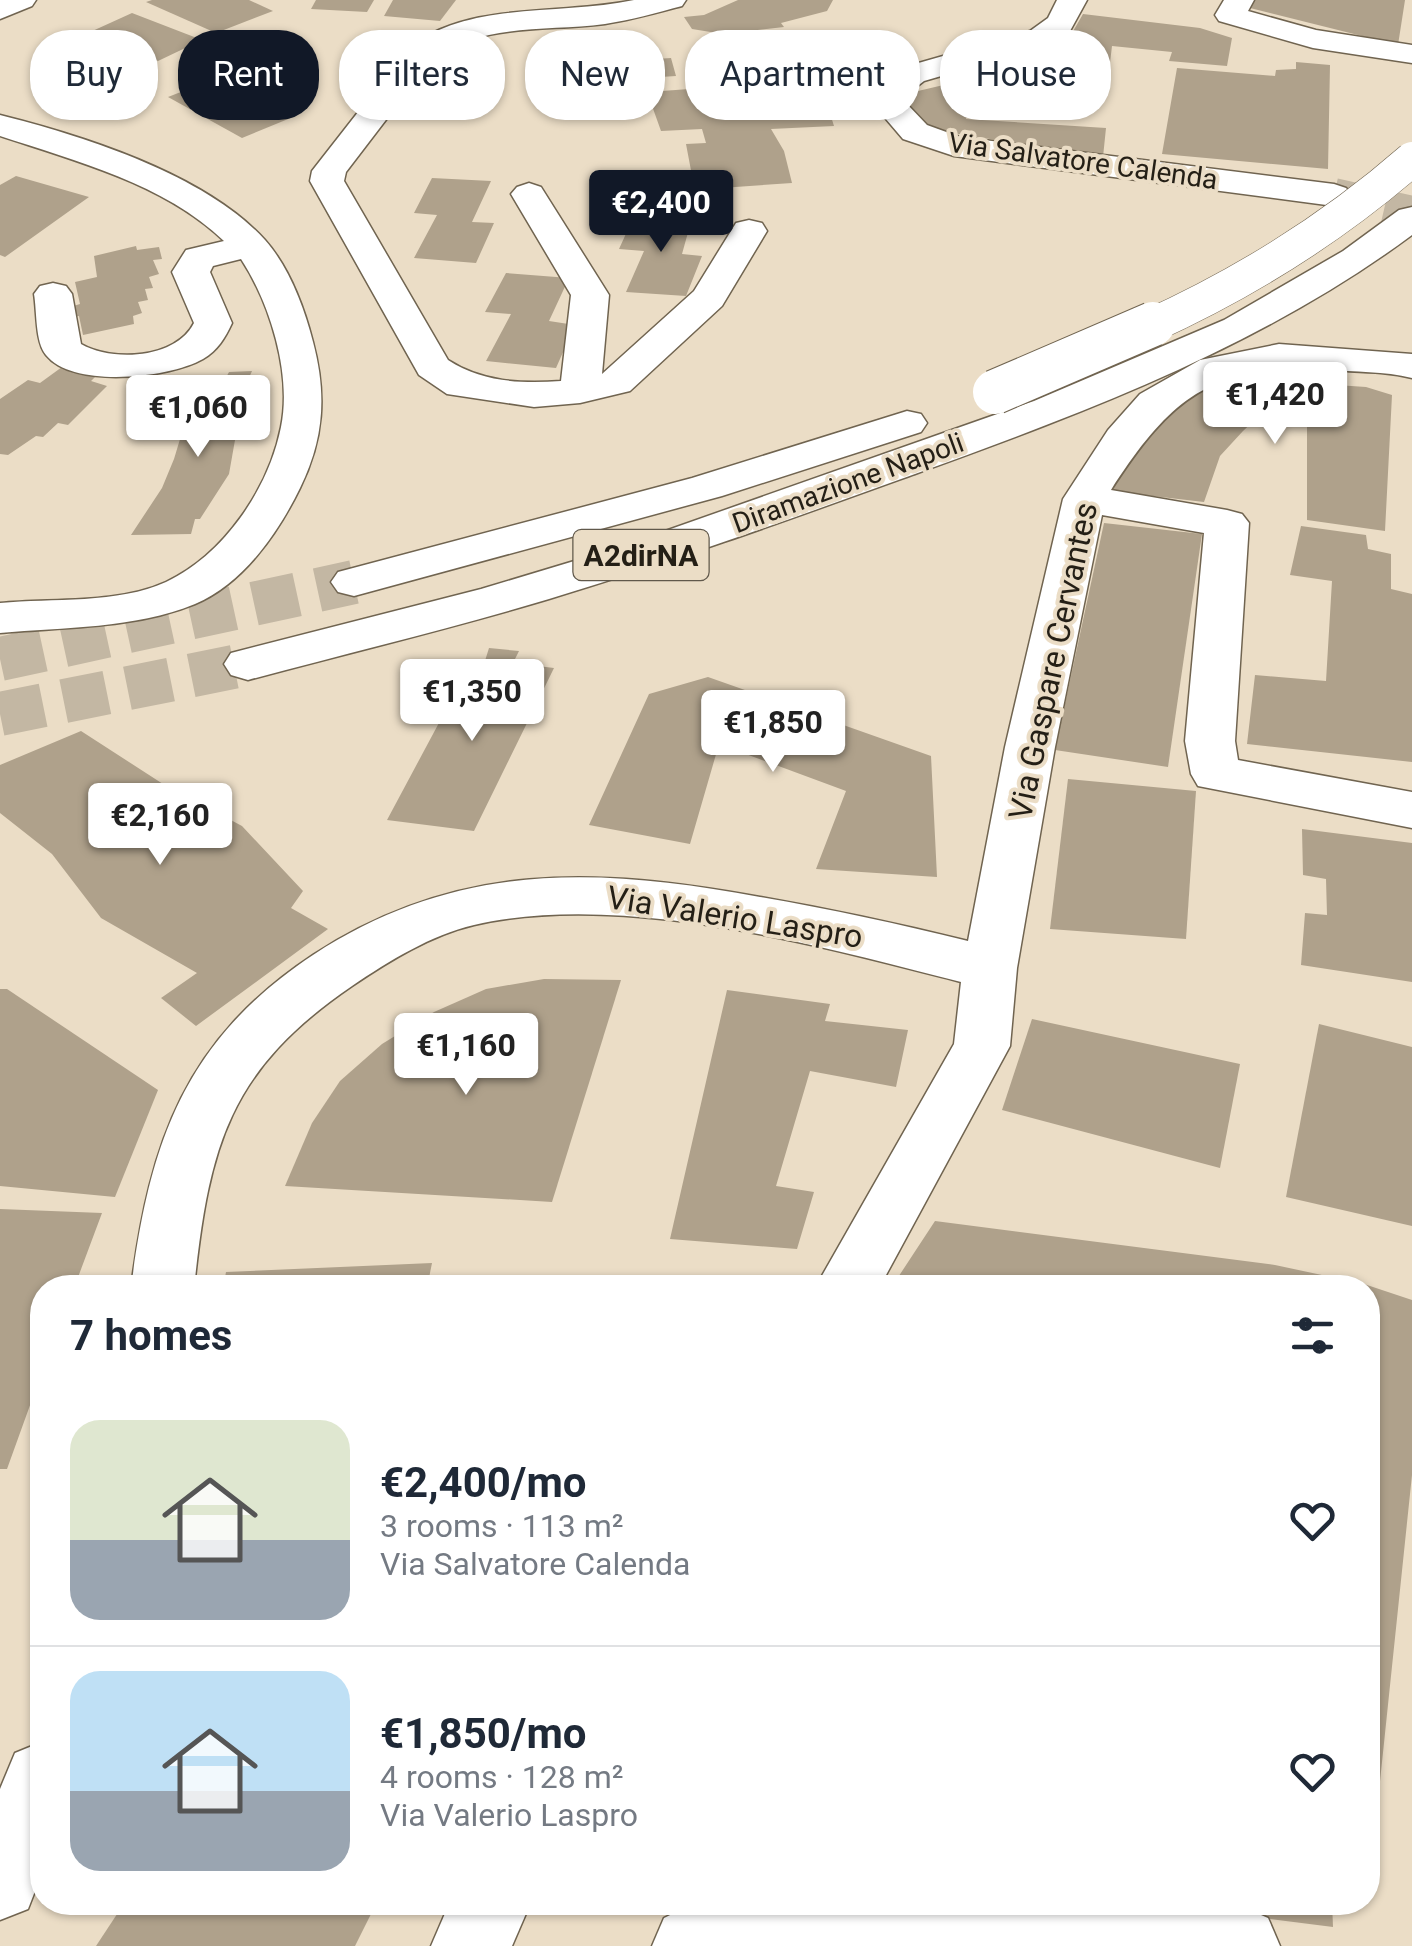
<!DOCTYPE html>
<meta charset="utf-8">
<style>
:root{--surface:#fff;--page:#f2f2f3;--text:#1f2937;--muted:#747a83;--line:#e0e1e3;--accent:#111827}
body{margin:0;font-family:Roboto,sans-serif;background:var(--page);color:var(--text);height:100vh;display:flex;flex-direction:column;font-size:38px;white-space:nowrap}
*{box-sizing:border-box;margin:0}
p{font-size:32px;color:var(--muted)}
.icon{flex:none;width:55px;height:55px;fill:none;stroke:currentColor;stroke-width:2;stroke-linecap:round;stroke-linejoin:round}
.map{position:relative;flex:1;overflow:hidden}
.panel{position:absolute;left:30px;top:1275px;width:1350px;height:640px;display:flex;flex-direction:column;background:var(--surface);border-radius:40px;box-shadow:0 2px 8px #0004}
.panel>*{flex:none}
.banner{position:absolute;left:30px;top:30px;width:1352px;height:90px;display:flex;gap:20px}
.price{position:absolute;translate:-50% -85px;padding:0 22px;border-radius:10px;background:#fff;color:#222;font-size:32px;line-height:65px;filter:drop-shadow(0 2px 5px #0008)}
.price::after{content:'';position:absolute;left:50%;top:60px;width:30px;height:22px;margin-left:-15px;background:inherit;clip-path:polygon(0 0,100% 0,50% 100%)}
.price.selected{background:var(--accent);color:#fff}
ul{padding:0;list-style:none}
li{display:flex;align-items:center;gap:30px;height:250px;padding:0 40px}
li+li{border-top:2px solid var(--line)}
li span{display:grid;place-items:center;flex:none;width:280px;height:200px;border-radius:30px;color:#555}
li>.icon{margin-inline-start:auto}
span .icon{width:120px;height:120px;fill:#fffc;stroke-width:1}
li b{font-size:42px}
h2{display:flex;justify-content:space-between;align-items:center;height:120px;padding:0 40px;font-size:42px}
.chip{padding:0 35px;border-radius:40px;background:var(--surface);box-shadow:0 2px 8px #0004;font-size:35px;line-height:90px}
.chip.selected{background:var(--accent);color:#fff}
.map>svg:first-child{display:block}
.building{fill:#afa18b}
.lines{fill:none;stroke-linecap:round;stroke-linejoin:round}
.street-tunnel{stroke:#c3b7a3;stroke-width:34;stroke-dasharray:34 18;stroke-linecap:butt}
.highway-tunnel{stroke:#c3b7a3;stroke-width:44;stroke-dasharray:44 21;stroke-linecap:butt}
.street-casing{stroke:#706450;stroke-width:3}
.highway-casing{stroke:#706450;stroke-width:3}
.street{fill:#fff;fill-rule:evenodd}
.highway{fill:#fff;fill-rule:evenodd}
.highway-bridge-far1-casing{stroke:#706450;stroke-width:35;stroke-linecap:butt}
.highway-bridge-casing{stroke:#706450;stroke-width:46;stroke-linecap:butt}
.highway-bridge-far1{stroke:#fff;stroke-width:34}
.highway-bridge{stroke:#fff;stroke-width:44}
.labels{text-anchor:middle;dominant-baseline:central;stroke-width:8;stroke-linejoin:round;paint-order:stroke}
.far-street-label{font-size:28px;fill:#241f16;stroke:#ebddc6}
.shield{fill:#ebddc6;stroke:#60584b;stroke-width:2.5}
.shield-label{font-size:30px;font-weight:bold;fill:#241f16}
.street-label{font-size:32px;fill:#241f16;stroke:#ebddc6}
</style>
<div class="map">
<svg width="1412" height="1946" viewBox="0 0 1412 1946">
<rect width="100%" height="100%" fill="#ebddc6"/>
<!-- building -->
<g class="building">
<path d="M152,0h97l24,11 -57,22 -70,-31z"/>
<path d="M316,0h58l-7,12 -56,-3z"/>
<path d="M393,0h63l-16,21 -56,-5z"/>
<path d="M738,0h95l-6,11 -46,12 3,4 -61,7 -31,-5 -8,-12 20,-2z"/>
<path d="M1252,0h153l-7,45 -148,-37z"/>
<path d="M132,13l70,27 -44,21 -31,-12 -33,15 -39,-16z"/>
<path d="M1083,14l117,14 32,10 -5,28 -58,-5 3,-9 -60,-6 -5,42 -33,-1 -2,-7 -103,29 -3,10 140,9 -3,29 -182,-29 -16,-34 103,-24 56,-23z"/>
<path d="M671,58l5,18 -93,6 1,5 -32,2 -4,-23z"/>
<path d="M1296,62l34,3 -2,104 -166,-15 15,-86 98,8 1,-6 20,-1z"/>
<path d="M809,64l6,2 19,60 -63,3 13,22 8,32 -71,5 -2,-8 -26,1 -7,-37 20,-1 -4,-14 -41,2 -10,-28 -41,4 -3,-12 96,-7 3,7 26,-2 -10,-27 31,-1 12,26 18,-1 -12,-24z"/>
<path d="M219,77l74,40 -51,21 -74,-41z"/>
<path d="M16,176l73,21 -84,60 -5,-2v-70z"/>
<path d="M432,178l59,3 -19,41 22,1 -18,40 -62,-5 23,-43 -23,-2z"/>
<path d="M635,214l57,4 -10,36 20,2 -16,40 -60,-4 18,-41 -25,-2z"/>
<path d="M136,246l1,4 22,-3 3,12 -9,1 6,14 -10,3 4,11 -8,1 3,11 -10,2 4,11 -9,3 1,8 -51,11 -4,-19 -7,1 -2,-10 10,-3 -5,-22 22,-5 -3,-21z"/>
<path d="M506,273l63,5 -20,43 26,4 -19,43 -70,-7 25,-47 -26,-2z"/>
<path d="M62,367l35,8 -6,6 16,5 -39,39 -10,-2 -15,14 -7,-1 -28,19 -8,-1v-55l28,-19 12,3z"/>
<path d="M252,371l-8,18 -15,85 -29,45h-5l-4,15 -60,1 31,-47 12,-29 13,-43 8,-13h-4l5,-14 25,-2 8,-15z"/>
<path d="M1264,380l102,7 26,8 -7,136 -78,-11v-122l-32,3 -32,30 -23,25 -16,46 -94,-11 32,-51 31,-32 28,-20z"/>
<path d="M1104,523l98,11 -34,233 -113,-17z"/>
<path d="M1301,526l65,9 2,14 23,5v35l21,5v168l-165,-18 8,-69 71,6 6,-100 -42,-6z"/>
<path d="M489,648l30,3 -6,12 41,5 -80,163 -87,-11 84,-157 13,1z"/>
<path d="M708,677l223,79 6,121 -121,-8 30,-78 -127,-47 -29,100 -101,-19 60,-131z"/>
<path d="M81,731l82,53 79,42 61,65 -12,17 37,21 -132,97 -35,-28 36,-25 -96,-55 -49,-64 -52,-41v-48z"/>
<path d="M1068,779l128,12 -10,148 -136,-10z"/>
<path d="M1302,829l110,14v139l-111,-17 4,-52 22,2 -1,-36 -23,-4z"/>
<path d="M544,979l77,1 -69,222 -267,-16 27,-63 28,-42 42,-37 52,-32 52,-23z"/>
<path d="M0,989h7l151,101 -43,107 -115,-11z"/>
<path d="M727,990l103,14 -5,17 83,9 -12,57 -86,-16 -34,115 38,6 -17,57 -127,-10z"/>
<path d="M1032,1019l208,45 -20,104 -218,-58z"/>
<path d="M1319,1024l93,23v179l-126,-29z"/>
<path d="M0,1209l102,4 -28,75h-32v84l-35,97h-7z"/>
<path d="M935,1221l340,44 89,19 48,16v175l-42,402 -2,-589h-477z"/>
<path d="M432,1263l-5,25h-204l3,-16z"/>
<path d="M125,1902h252l-22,44h-259z"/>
<path d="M1161,1902h171l1,25 -172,-22z"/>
</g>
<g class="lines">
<!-- street-tunnel -->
<path class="street-tunnel" d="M1334,195l78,18"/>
<!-- highway-tunnel -->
<g class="highway-tunnel">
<path d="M0,659l354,-77"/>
<path d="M0,714l248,-50"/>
</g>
<!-- street casing -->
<g class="street-casing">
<g id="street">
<path d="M0,0h36l-4,6 -32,13z"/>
<path d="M634,0h52l-4,6c-26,7 -51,14 -77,18 -60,8 -124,-2 -174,37l-85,111 -2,9 104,179c34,22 73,24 113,21l10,-86 -60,-101 6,-7 12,-4 12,4 68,108 -7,79 92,-83 42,-68 13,-3 13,3 5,8 -45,75 -92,85 -50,12 -46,4 -87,-13 -28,-19 -109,-194 2,-10 97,-124c64,-47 151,-31 225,-47z"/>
<path d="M1057,0h30l-17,31 -18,13 -128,37 -13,10 -4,13 20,21 33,12 374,47 12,4 6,7 -6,7 -12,4 -380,-50 -51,-17 -29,-34 11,-25 16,-12 129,-37 18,-13z"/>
<path d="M1224,0h30l-6,11 68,19 96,15v18l-99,-15 -94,-27 -4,-6z"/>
<path d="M0,115c84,21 206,60 265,125 24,27 39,67 48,102 14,53 11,97 -13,146 -22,45 -57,96 -105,116 -61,25 -131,23 -195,29v-30c52,-5 118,1 166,-21 58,-27 103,-94 115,-155 11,-53 -11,-124 -40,-168l-28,7 -3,6 22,51c-7,15 -14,27 -29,36 -33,19 -130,30 -157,-4 -11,-13 -9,-44 -12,-61l6,-8 13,-3 13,3 6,8 9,50c31,18 95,15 113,-21l-22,-51 14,-22 38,-9c-59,-57 -148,-80 -224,-105z"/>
<path d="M1279,344l133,10v24c-28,-7 -57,-6 -86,-8 -114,-6 -155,27 -215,120l116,20 15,4 7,9 -14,218 3,19 174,32v36l-214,-42 -7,-12 -6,-33 19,-208 -102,-18 -47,232 -38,221 -7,78 -131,242h-64l139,-244 7,-62c-144,-37 -340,-91 -487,-57 -43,10 -85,36 -122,61 -123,84 -143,159 -158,302h-63c19,-147 54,-248 182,-333 144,-94 284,-88 447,-58 69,12 139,27 208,44l37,-194 58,-248 45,-69 32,-36 60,-34z"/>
<path d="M42,1742v131l-14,36 -28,11v-131l15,-36z"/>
<path d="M450,1902h81l-19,44h-81z"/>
<path d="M697,1902h515l28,4 28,12 12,28h-628l12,-28z"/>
</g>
</g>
<!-- highway casing -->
<g class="highway-casing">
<g id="highway">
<path d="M1412,207v28c-150,111 -323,176 -497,239 -122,44 -243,88 -366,125 -100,30 -201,54 -301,81l-17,-5 -7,-11 7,-11 250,-64 133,-40 420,-148 190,-81 119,-69 56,-41z"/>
<path d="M907,411l14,3 6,9 -6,9 -199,64 -368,100 -16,-4 -7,-10 7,-10 354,-94z"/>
</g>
</g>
<!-- street -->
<use href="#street" class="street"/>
<!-- highway -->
<use href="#highway" class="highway"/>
<!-- highway-bridge-far1 casing -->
<g class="highway-bridge-far1-casing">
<path id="highway-bridge-far1" d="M1148,327c97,-44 184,-98 264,-168"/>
</g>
<!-- highway-bridge casing -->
<g class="highway-bridge-casing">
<path id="highway-bridge" d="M995,392l158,-68"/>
</g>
<!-- highway-bridge-far1 -->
<use href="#highway-bridge-far1" class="highway-bridge-far1"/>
<!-- highway-bridge -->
<use href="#highway-bridge" class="highway-bridge"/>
</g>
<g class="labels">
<!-- far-street labels -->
<g class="far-street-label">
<text transform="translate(1083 161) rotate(8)">Via Salvatore Calenda</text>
<text transform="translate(848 483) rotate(-20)">Diramazione Napoli</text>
</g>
<!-- shield labels -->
<rect class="shield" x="573.5" y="530" width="135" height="50" rx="8"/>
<g class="shield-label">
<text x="641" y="555">A2dirNA</text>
</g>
<!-- street labels -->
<g class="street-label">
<text transform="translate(1053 661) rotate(-78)">Via Gaspare Cervantes</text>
<text transform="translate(735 917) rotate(9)">Via Valerio Laspro</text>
</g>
</g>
</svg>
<b class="price selected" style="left:661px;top:255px">€2,400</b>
<b class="price" style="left:1275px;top:447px">€1,420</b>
<b class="price" style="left:198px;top:460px">€1,060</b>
<b class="price" style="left:472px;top:744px">€1,350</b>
<b class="price" style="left:773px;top:775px">€1,850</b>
<b class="price" style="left:160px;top:868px">€2,160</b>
<b class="price" style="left:466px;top:1098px">€1,160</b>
<div class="banner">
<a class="chip">Buy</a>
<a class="chip selected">Rent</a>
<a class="chip">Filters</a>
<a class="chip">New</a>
<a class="chip">Apartment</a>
<a class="chip">House</a>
</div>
<section class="panel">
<h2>7 homes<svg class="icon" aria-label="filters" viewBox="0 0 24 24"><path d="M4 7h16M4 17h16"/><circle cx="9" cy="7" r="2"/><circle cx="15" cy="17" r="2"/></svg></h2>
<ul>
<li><span style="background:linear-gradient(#dfe7d0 60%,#9aa5b1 0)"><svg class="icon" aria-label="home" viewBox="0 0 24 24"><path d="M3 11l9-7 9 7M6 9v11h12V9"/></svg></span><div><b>€2,400/mo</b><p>3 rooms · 113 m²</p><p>Via Salvatore Calenda</p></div><svg class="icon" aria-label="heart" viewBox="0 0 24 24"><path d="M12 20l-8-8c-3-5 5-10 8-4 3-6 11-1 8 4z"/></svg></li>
<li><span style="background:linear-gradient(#bfe0f5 60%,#9aa5b1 0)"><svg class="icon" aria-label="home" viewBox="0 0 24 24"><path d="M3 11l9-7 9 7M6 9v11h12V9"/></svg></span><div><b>€1,850/mo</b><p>4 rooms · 128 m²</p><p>Via Valerio Laspro</p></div><svg class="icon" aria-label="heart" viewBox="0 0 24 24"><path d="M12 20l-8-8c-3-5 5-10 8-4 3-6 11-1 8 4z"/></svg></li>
</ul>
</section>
</div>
